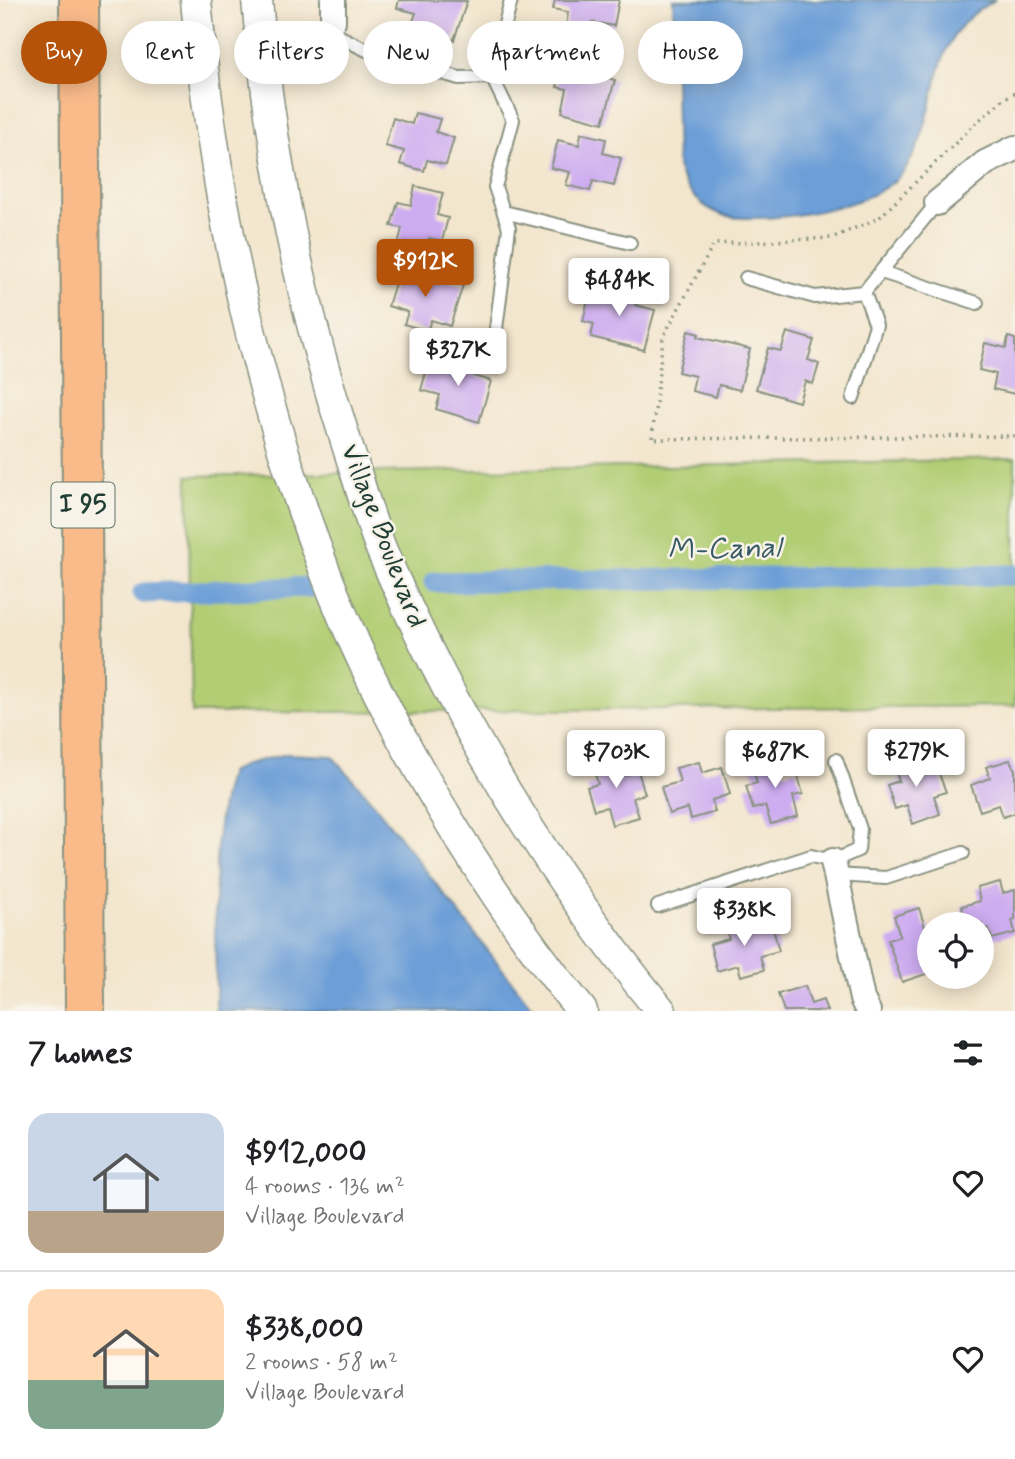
<!DOCTYPE html>
<meta charset="utf-8">
<style>
:root{--surface:#fff;--page:#f6f6f6;--text:#202124;--muted:#757577;--line:#e0e0e0;--accent:#b45309}
body{margin:0;font-family:Mynerve,sans-serif;background:var(--page);color:var(--text);height:100vh;display:flex;flex-direction:column;font-size:26px;white-space:nowrap}
*{box-sizing:border-box;margin:0}
p{font-size:23px;color:var(--muted)}
.icon{flex:none;width:38px;height:38px;fill:none;stroke:currentColor;stroke-width:2;stroke-linecap:round;stroke-linejoin:round}
.map{position:relative;height:1011px;overflow:hidden}
.drawer{display:flex;flex-direction:column;background:var(--surface);flex:1}
.drawer>*{flex:none}
.hud{position:absolute;left:21px;top:21px;width:973px;height:63px;display:flex;gap:14px}
.tools{position:absolute;left:917px;top:912px;display:grid;gap:14px}
.tools a{display:grid;place-items:center;width:77px;height:77px;border-radius:50%;background:var(--surface);box-shadow:0 4px 18px #0003;font-size:35px}
.price{position:absolute;translate:-50% -60px;padding:0 16px;border-radius:7px;background:#fff;color:#222;font-size:23px;line-height:46px;filter:drop-shadow(0 2px 4px #0008)}
.price::after{content:'';position:absolute;left:50%;top:42px;width:21px;height:16px;margin-left:-10px;background:inherit;clip-path:polygon(0 0,100% 0,50% 100%)}
.price.current{background:var(--accent);color:#fff}
ul{padding:0;list-style:none}
li{display:flex;align-items:center;gap:21px;height:175px;padding:0 28px}
li+li{border-top:2px solid var(--line)}
li span{display:grid;place-items:center;flex:none;width:196px;height:140px;border-radius:21px;color:#555}
li>.icon{margin-inline-start:auto}
span .icon{width:84px;height:84px;fill:#fffc;stroke-width:1}
li b{font-size:30px}
h2{display:flex;justify-content:space-between;align-items:center;height:84px;padding:0 28px;font-size:30px}
.tag{padding:0 24px;border-radius:32px;background:var(--surface);box-shadow:0 4px 18px #0003;font-size:24px;line-height:63px}
.tag.current{background:var(--accent);color:#fff}
.map>svg:first-child{display:block}
.green{fill:#b2ce74;stroke:#688654;stroke-width:2}
.water{fill:#6c9ed7;stroke:#466e86;stroke-width:2}
.lines{fill:none;stroke-linecap:round;stroke-linejoin:round}
.canal{stroke:#6c9ed7;stroke-width:21}
.building{fill:#cdacf0}
.service-casing{stroke:#899281;stroke-width:16}
.minor-casing{stroke:#899281;stroke-width:28}
.tertiary-casing{stroke:#899281;stroke-width:33}
.motorway-casing{stroke:#899281;stroke-width:42}
.path{stroke:#899281;stroke-width:3.5;stroke-dasharray:2 5;stroke-linecap:butt}
.service{stroke:#fff;stroke-width:12}
.minor{stroke:#fff;stroke-width:24}
.tertiary{stroke:#fff;stroke-width:30}
.motorway{stroke:#fabb8b;stroke-width:38}
.labels{text-anchor:middle;dominant-baseline:central;stroke-width:5;stroke-linejoin:round;paint-order:stroke}
.shield{fill:#f7f3e8;stroke:#60746a;stroke-width:2}
.shield-label{font-size:26px;font-weight:bold;fill:#1f3d34}
.street-label{font-size:28px;fill:#1f3d34;stroke:#f7f3e8}
.water-label{font-size:30px;font-style:italic;fill:#365a65;stroke:#f7f3e8}
</style>
<div class="map">
<svg width="1015" height="1011" viewBox="0 0 1015 1011">
<rect width="100%" height="100%" fill="#f7f3e8"/>
<filter id="ink" filterUnits="userSpaceOnUse"><feTurbulence type="fractalNoise" baseFrequency=".0143" numOctaves="2"/><feDisplacementMap in="SourceGraphic" scale="14" xChannelSelector="R" yChannelSelector="G"/><feConvolveMatrix kernelMatrix="1 2 1 2 8 2 1 2 1" color-interpolation-filters="sRGB"/></filter>
<filter id="wash" filterUnits="userSpaceOnUse"><feTurbulence type="fractalNoise" baseFrequency=".00686" numOctaves="4" result="noise"/><feDisplacementMap in="SourceGraphic" scale="28" xChannelSelector="R" yChannelSelector="G"/><feGaussianBlur stdDeviation="1.57" result="paint"/><feColorMatrix in="noise" values="0 0 0 0 0 0 0 0 0 0 0 0 0 0 0 0 0 1.4 0 .05"/><feComposite in="paint" operator="in"/></filter>
<g filter="url(#wash)">
<rect width="100%" height="100%" fill="#f3e6ce"/>
<!-- green -->
<path class="green" d="M1015,459v247l-823,7 -4,-237z"/>
<!-- water -->
<g class="water">
<path d="M673,0h322c-73,37 -50,108 -89,168 -26,40 -118,51 -162,50 -33,0 -57,-22 -67,-51z"/>
<path d="M287,754l45,2 38,43 165,212h-319c1,-69 -8,-175 14,-238l16,-9z"/>
</g>
<g class="lines">
<!-- canal -->
<g class="canal">
<path d="M434,582l581,-7"/>
<path d="M143,593l166,-6"/>
</g>
</g>
<g id="blocks">
<!-- building -->
<g class="building">
<path d="M399,0l68,1 -13,39 -43,-13 5,-14 -19,-5z"/>
<path d="M555,0h64l-5,26 -22,-4 -2,10 -24,-5 2,-15 -15,-3z"/>
<path d="M568,44l41,11 -5,22 11,3 -12,43 -41,-11 5,-23 -10,-2z"/>
<path d="M415,113l25,6 -4,13 18,6 -8,27 -19,-5 -3,11 -24,-7 4,-13 -19,-5 8,-28 19,6z"/>
<path d="M581,133l25,6 -3,14 18,5 -7,28 -21,-5 -3,10 -24,-6 4,-13 -19,-4 7,-28 21,5z"/>
<path d="M415,186l28,7 -6,22 11,3 -6,23 -13,-3 -4,18 -28,-7 5,-21 -11,-2 7,-24 13,3z"/>
<path d="M400,267l63,18 -13,41 -19,-6 -4,11 -23,-7 4,-12 -20,-6z"/>
<path d="M613,285l26,6 -4,14 20,5 -11,40 -53,-13 3,-13 -11,-3 7,-30 20,5z"/>
<path d="M688,331l11,3 -1,3 52,12 -10,41 -21,-5 -3,12 -24,-6 3,-15 -17,-4z"/>
<path d="M787,332l27,8 -6,20 11,4 -6,20 -8,-3 -6,21 -43,-13 12,-41 13,3z"/>
<path d="M1008,337l7,2v55l-22,-5 3,-15 -17,-4 6,-27 21,5z"/>
<path d="M452,357l26,7 -4,12 17,5 -12,41 -43,-13 4,-14 -19,-5 8,-28 19,6z"/>
<path d="M919,754l7,19 11,-4 9,23 -12,4 6,18 -27,10 -6,-19 -12,4 -8,-24 12,-4 -6,-18z"/>
<path d="M778,755l5,18 13,-4 7,25 -10,2 5,20 -27,8 -6,-18 -12,3 -7,-23 11,-3 -6,-20z"/>
<path d="M619,756l6,19 13,-4 7,23 -12,4 6,19 -27,8 -5,-18 -13,3 -7,-23 11,-3 -6,-20z"/>
<path d="M1010,760l5,10v43l-12,4 -4,-12 -19,6 -9,-26 19,-7 -4,-11z"/>
<path d="M699,762l3,11 20,-6 8,27 -18,6 3,12 -24,7 -3,-11 -19,6 -8,-27 19,-5 -4,-14z"/>
<path d="M1000,882l3,11 12,-3v29l-3,1 3,13 -23,6 -3,-11 -7,2v-6h-16l-4,-18 18,-5 -3,-13z"/>
<path d="M919,908l6,19 4,-1v47l-27,9 -14,-42 12,-4 -6,-20z"/>
<path d="M747,919l3,12 22,-6 7,26 -19,5 4,14 -23,6 -3,-11 -21,6 -7,-27 19,-5 -4,-14z"/>
<path d="M805,986l6,18 12,-4 4,11h-43l-6,-17z"/>
</g>
</g>
</g>
<g filter="url(#ink)">
<use href="#blocks" fill-opacity="0" stroke="#899281" stroke-width="2"/>
<g class="lines">
<!-- service casing -->
<g class="service-casing">
<g id="service">
<path d="M333,21l3,14 39,19 84,24 33,-1"/>
<path d="M504,212l126,31"/>
<path d="M881,272l96,31"/>
<path d="M746,278l69,19 49,-5 73,-89"/>
<path d="M495,337l14,-109 -14,-41 18,-67 -21,-43 19,-77"/>
<path d="M853,398l23,-73 -12,-33"/>
<path d="M835,875l51,3 77,-25"/>
<path d="M658,906l153,-50 22,5 25,-11 2,-21 -24,-69"/>
</g>
</g>
<!-- minor casing -->
<g class="minor-casing">
<g id="minor">
<path d="M333,0v21"/>
<path d="M937,203l48,-40 30,-15"/>
<path d="M833,861l29,138 6,12"/>
</g>
</g>
<!-- tertiary casing -->
<g class="tertiary-casing">
<g id="tertiary">
<path d="M196,0c17,193 59,387 128,569 56,149 158,319 258,442"/>
<path d="M257,0c13,153 44,305 92,451 11,33 20,68 33,100 72,167 165,320 279,460"/>
</g>
</g>
<!-- motorway casing -->
<g class="motorway-casing">
<path id="motorway" d="M79,0l6,1011"/>
</g>
<!-- path -->
<path class="path" d="M1015,93l-10,5 -30,26 -96,94 -47,20 -118,6 -51,93 -11,102 363,-3"/>
<!-- service -->
<use href="#service" class="service"/>
<!-- minor -->
<use href="#minor" class="minor"/>
<!-- tertiary -->
<use href="#tertiary" class="tertiary"/>
<!-- motorway -->
<use href="#motorway" class="motorway"/>
</g>
</g>
<g class="labels">
<!-- shield labels -->
<rect class="shield" x="51.5" y="482.5" width="63" height="45" rx="5"/>
<g class="shield-label">
<text x="83" y="505">I 95</text>
</g>
<!-- street labels -->
<g class="street-label">
<text transform="translate(383 536) rotate(69)">Village Boulevard</text>
</g>
<!-- water labels -->
<g class="water-label">
<text transform="translate(724 549) rotate(-1)">M-Canal</text>
</g>
</g>
</svg>
<div class="tools">
<a><svg class="icon" aria-label="locate" viewBox="0 0 24 24"><circle cx="12" cy="12" r="6"/><path d="M12 2v4M12 18v4M2 12h4M18 12h4"/></svg></a>
</div>
<b class="price current" style="left:425px;top:299px">$912K</b>
<b class="price" style="left:619px;top:318px">$484K</b>
<b class="price" style="left:458px;top:388px">$327K</b>
<b class="price" style="left:916px;top:789px">$279K</b>
<b class="price" style="left:616px;top:790px">$703K</b>
<b class="price" style="left:775px;top:790px">$687K</b>
<b class="price" style="left:744px;top:948px">$338K</b>
<div class="hud">
<a class="tag current">Buy</a>
<a class="tag">Rent</a>
<a class="tag">Filters</a>
<a class="tag">New</a>
<a class="tag">Apartment</a>
<a class="tag">House</a>
</div>
</div>
<section class="drawer">
<h2>7 homes<svg class="icon" aria-label="filters" viewBox="0 0 24 24"><path d="M4 7h16M4 17h16"/><circle cx="9" cy="7" r="2"/><circle cx="15" cy="17" r="2"/></svg></h2>
<ul>
<li><span style="background:linear-gradient(#c9d6e8 70%,#b9a48a 0)"><svg class="icon" aria-label="home" viewBox="0 0 24 24"><path d="M3 11l9-7 9 7M6 9v11h12V9"/></svg></span><div><b>$912,000</b><p>4 rooms · 136 m²</p><p>Village Boulevard</p></div><svg class="icon" aria-label="heart" viewBox="0 0 24 24"><path d="M12 20l-8-8c-3-5 5-10 8-4 3-6 11-1 8 4z"/></svg></li>
<li><span style="background:linear-gradient(#ffd9b3 65%,#7fa58c 0)"><svg class="icon" aria-label="home" viewBox="0 0 24 24"><path d="M3 11l9-7 9 7M6 9v11h12V9"/></svg></span><div><b>$338,000</b><p>2 rooms · 58 m²</p><p>Village Boulevard</p></div><svg class="icon" aria-label="heart" viewBox="0 0 24 24"><path d="M12 20l-8-8c-3-5 5-10 8-4 3-6 11-1 8 4z"/></svg></li>
</ul>
</section>
